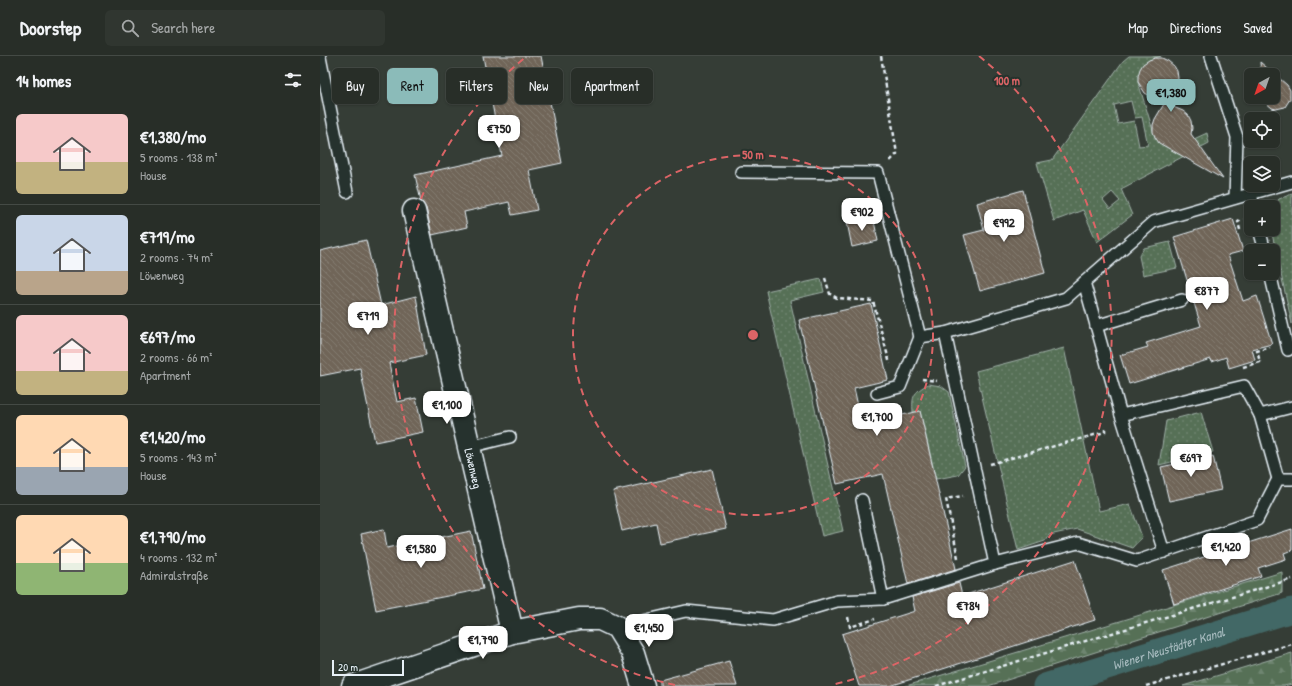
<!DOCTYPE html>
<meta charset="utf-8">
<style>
:root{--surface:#282e28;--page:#303630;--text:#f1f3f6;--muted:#a5a8a8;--line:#444a45;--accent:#8bbbb9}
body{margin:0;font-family:"Patrick Hand",sans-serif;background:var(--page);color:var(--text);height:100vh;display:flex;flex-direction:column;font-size:15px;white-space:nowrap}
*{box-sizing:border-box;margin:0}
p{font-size:13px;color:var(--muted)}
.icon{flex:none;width:22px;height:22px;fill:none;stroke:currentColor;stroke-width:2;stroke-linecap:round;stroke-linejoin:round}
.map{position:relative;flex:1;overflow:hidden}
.details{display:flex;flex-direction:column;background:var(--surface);width:320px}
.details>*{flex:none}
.top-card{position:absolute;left:12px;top:12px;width:380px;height:36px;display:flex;gap:8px}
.needle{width:26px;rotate:220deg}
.buttons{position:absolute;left:924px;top:12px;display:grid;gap:8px}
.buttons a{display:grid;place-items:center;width:36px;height:36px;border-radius:6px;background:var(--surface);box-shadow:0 1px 3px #0004,0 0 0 1px var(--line);font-size:20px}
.scale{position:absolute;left:12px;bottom:10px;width:72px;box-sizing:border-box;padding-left:4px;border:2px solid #e8f1f8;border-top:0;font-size:11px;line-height:14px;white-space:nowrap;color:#e8f1f8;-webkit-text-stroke:3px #26332d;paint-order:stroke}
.price{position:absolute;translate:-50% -34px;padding:0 9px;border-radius:8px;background:#fff;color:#222;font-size:13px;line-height:26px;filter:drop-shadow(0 1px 2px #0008)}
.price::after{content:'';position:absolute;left:50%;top:24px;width:12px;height:9px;margin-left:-6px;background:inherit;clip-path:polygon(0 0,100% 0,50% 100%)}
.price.on{background:var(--accent);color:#111}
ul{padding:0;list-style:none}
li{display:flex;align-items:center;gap:12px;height:100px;padding:0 16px}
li+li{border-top:1px solid var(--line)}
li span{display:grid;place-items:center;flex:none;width:112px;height:80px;border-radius:6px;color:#555}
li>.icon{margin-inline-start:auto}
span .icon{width:48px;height:48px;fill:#fffc;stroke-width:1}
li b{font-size:17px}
h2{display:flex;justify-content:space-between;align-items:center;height:48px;padding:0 16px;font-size:17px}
.chip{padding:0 14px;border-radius:6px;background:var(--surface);box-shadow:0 1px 3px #0004,0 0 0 1px var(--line);font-size:14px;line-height:36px}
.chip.on{background:var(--accent);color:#111}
header{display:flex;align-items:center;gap:24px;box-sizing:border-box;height:56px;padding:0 20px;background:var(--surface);border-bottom:1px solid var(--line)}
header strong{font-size:19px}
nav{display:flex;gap:22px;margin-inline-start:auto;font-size:14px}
.search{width:280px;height:36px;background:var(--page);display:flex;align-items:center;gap:10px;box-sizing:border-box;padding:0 14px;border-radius:6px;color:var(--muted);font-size:15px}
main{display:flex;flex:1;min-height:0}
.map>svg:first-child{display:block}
.grass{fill:url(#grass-dots);stroke:#9fb0a7;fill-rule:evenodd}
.forest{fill:url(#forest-firs);stroke:#9fb0a7}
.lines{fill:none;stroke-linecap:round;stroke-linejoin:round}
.canal{stroke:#436866;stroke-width:25}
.building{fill:url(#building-back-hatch);stroke:#e8f1f8}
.service-casing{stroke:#e8f1f8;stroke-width:14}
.minor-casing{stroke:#e8f1f8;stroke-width:25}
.path{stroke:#e8f1f8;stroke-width:2.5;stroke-dasharray:4 3;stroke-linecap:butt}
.service{stroke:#26332d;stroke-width:11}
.minor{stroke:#26332d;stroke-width:22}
.ring{fill:none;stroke:#db6466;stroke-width:2;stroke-dasharray:7 5}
.labels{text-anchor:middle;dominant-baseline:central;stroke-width:4;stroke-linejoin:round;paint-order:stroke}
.street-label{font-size:12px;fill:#e8f1f8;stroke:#26332d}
.water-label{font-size:13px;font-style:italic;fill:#a6babe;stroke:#26332d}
.centre{fill:#db6466;stroke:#26332d;stroke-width:2}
.ring-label{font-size:12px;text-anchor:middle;font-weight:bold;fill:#db6466;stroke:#26332d;stroke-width:4;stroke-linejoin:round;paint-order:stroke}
</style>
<header>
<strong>Doorstep</strong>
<div class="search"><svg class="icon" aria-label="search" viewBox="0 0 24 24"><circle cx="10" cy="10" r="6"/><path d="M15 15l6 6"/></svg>Search here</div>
<nav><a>Map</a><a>Directions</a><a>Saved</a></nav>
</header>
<main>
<section class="details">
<h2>14 homes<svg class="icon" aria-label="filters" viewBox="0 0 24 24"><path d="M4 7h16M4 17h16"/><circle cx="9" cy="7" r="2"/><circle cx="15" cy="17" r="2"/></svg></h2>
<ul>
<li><span style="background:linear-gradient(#f6c9c9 60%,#c2b280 0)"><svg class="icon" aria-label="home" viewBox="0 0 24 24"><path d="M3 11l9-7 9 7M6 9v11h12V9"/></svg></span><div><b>€1,380/mo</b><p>5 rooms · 138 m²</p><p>House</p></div></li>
<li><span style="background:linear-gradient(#c9d6e8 70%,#b9a48a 0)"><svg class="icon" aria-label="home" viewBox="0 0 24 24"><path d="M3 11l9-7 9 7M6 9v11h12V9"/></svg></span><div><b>€719/mo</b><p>2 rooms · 74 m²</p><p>Löwenweg</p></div></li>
<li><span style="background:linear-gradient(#f6c9c9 70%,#c2b280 0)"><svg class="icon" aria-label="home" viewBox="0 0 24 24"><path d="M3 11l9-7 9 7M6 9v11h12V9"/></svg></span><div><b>€697/mo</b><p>2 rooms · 66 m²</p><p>Apartment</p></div></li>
<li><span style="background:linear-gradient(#ffd9b3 65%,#9aa5b1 0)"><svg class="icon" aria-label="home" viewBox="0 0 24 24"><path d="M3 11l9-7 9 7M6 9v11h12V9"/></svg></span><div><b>€1,420/mo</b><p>5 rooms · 143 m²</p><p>House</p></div></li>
<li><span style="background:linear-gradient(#ffd9b3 60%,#8fb573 0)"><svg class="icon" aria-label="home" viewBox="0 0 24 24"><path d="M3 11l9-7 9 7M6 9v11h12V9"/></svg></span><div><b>€1,790/mo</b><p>4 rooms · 132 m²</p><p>Admiralstraße</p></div></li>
</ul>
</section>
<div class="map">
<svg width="972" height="630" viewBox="0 0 972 630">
<defs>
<pattern id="grass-dots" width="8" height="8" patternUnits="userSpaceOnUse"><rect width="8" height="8" fill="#567056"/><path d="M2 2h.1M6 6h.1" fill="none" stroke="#6e856f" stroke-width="1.8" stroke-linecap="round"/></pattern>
<pattern id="forest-firs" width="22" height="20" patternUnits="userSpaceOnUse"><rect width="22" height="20" fill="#567056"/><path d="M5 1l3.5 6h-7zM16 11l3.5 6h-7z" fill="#6e856f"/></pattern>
<pattern id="building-back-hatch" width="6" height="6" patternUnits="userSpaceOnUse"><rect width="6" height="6" fill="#6f6558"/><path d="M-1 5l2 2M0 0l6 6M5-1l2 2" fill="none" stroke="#847c71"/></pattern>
</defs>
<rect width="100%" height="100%" fill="#353d36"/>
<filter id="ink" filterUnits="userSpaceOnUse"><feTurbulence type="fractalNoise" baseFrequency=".025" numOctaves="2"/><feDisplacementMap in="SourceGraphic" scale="8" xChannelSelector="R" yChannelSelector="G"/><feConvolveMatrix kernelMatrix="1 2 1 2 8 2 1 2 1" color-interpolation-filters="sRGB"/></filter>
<g filter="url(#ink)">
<!-- grass -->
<g class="grass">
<path d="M809,0h32l-12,4 -11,22 17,55 28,7 24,-11 2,10 -88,46 11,26 -35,27 -14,-32 -29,11 -17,-58 15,-3 71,-99zM811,45l4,17 7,-1 6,28 -9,1 -5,-25 -16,3 -4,-19zM792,136l8,9 -10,8 -7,-9z"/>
<path d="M972,138v130l-21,-95h2v-22l6,-8z"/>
<path d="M850,186l7,26 -34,7 -4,-19 5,-8z"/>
<path d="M501,223l3,13 -34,8 53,231 -21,5 -56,-245z"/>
<path d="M744,292l35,163 31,-7 12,33 -10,11 -55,-19 -28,6 -4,6 -27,9 -42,-179z"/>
<path d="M608,328l13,2 8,6 16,74 -7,9 -22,4 -16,-68 -7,1c-1,-16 0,-19 15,-28z"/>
<path d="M881,356l12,40 -54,13 7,-44z"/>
</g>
<!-- forest -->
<g class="forest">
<path d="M962,516v21l-294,93h-82z"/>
<path d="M972,597v31l-8,2h-101z"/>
</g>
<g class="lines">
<!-- canal -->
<path class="canal" id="s1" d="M725,630l247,-76"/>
</g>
<!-- building -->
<g class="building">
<path d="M163,0h58l21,107 -33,7 8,40 -25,5 -3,-13 -45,10 3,15 -35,8 -6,-27 -5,-7 -6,-26 87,-19z"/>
<path d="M835,2h7l6,3 6,5 3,5 1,7 -1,7 -11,19 17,7 5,4 3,6 1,7 -1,6 32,45 -64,-36 -4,-6 -2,-5v-7l2,-6 9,-15 -19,-11 -7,-11v-6l2,-7 3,-5 6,-4z"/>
<path d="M940,6l27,23 3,5v9l-5,8 -9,2 -4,-1 -7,-6 -2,-5h10v-22h-12z"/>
<path d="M703,134l22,83 -65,18 -16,-56 20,-5 -7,-27z"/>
<path d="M553,160l5,25 -26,6 -5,-25z"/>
<path d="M913,163l10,32 -15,4 15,46 14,-5 15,48 -20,5 3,11 -26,8 -3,-11 -14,5 -1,-3 -82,25 -9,-29 28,-8 -2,-4 55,-17 -27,-89z"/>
<path d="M46,184l15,65 35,-9 10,59 -37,8 8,39 19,-4 7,34 -48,10 -15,-74 -40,8v-125z"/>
<path d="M551,248l17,76 -34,8 8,36 58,-13 36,158 -48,15 -25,-110 -46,10 -38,-164z"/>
<path d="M893,400l8,34 -52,11 -8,-34z"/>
<path d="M392,413l14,60 -66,14 -4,-20 -34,8 -9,-40z"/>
<path d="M64,473l3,19 84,-17 12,58 -107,21 -15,-76z"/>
<path d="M972,473v21l-8,3 2,6 -28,9 3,8 -87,28 -11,-34z"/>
<path d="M755,504l20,60 -205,66h-31l-17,-52 73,-23 -3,-14 47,-14 3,13z"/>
<path d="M409,605l8,25h-77v-6z"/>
</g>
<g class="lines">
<!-- service casing -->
<g class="service-casing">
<g id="service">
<path d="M891,0l26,81 -2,61"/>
<path d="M0,1l27,135"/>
<path d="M421,116l137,1 42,164 25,-4 121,-35 87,-76 139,-40"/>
<path d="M931,138l3,13"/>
<path d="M939,173l6,22"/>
<path d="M950,217l18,77"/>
<path d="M764,226l37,133 123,-29 16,29 32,-8"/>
<path d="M776,270l86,-26"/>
<path d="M557,337l23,-6 20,-50"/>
<path d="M801,359l43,137"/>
<path d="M940,359l18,64"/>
<path d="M149,391l41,-10"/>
<path d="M542,444l21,99"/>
<path d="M675,508l83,-21 59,18 120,-41 21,-41h14"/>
<path d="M297,571l69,-16 87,9 64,-19 46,-2 112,-35 -50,-231"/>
</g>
</g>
<!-- minor casing -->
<g class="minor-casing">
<g id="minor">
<path id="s2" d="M94,155l98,421"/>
<path d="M33,630l159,-54 67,-13h21l17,8 16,26 10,33"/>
</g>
</g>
<!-- path -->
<g class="path">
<path d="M561,0l16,98 -7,7"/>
<path d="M920,174l-2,-8 5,-3"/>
<path d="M505,222l5,16 7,4 36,3 17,63"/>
<path d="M923,311l17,-5 -3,-11 13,-4"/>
<path d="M602,323l15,2"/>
<path d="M670,408l115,-32v-3"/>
<path d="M638,502l-12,-59 17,-3"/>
<path d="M528,561l2,10 25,-8"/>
<path d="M616,630l356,-107"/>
<path d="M826,630l146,-42"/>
</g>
<!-- service -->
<use href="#service" class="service"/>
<!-- minor -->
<use href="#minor" class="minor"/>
</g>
</g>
<!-- distance rings -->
<g class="ring">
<circle cx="433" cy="279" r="180"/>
<path d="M355 629A359 359 0 0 1 207 0M659 0A359 359 0 0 1 511 629"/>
</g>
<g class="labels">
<!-- street labels -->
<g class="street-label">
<text stroke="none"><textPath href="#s2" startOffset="264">Löwenweg</textPath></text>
</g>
<!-- water labels -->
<g class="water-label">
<text stroke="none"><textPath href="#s1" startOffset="129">Wiener Neustädter Kanal</textPath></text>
</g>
</g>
<circle cx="433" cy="279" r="6" class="centre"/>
<g class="ring-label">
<text x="687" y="29">100 m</text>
<text x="433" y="103">50 m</text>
</g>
</svg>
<div class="buttons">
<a><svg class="needle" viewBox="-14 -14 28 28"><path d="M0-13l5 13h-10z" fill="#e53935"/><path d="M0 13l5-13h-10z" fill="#a5a8a8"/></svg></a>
<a><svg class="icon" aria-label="locate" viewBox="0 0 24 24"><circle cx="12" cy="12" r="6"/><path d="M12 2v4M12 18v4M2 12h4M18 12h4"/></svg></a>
<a><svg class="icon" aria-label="layers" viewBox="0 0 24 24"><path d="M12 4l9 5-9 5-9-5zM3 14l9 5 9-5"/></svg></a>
<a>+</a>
<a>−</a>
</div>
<div class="scale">20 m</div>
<b class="price on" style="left:851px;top:57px">€1,380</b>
<b class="price" style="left:179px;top:93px">€750</b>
<b class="price" style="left:542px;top:176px">€902</b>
<b class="price" style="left:684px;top:187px">€992</b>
<b class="price" style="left:887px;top:255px">€877</b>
<b class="price" style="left:48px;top:280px">€719</b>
<b class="price" style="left:127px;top:369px">€1,100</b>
<b class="price" style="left:557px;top:381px">€1,700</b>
<b class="price" style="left:871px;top:422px">€697</b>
<b class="price" style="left:906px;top:511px">€1,420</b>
<b class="price" style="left:101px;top:513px">€1,580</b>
<b class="price" style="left:648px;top:570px">€784</b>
<b class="price" style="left:329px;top:592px">€1,450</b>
<b class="price" style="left:163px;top:604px">€1,790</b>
<div class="top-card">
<a class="chip">Buy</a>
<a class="chip on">Rent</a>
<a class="chip">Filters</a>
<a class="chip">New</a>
<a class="chip">Apartment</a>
</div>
</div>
</main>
